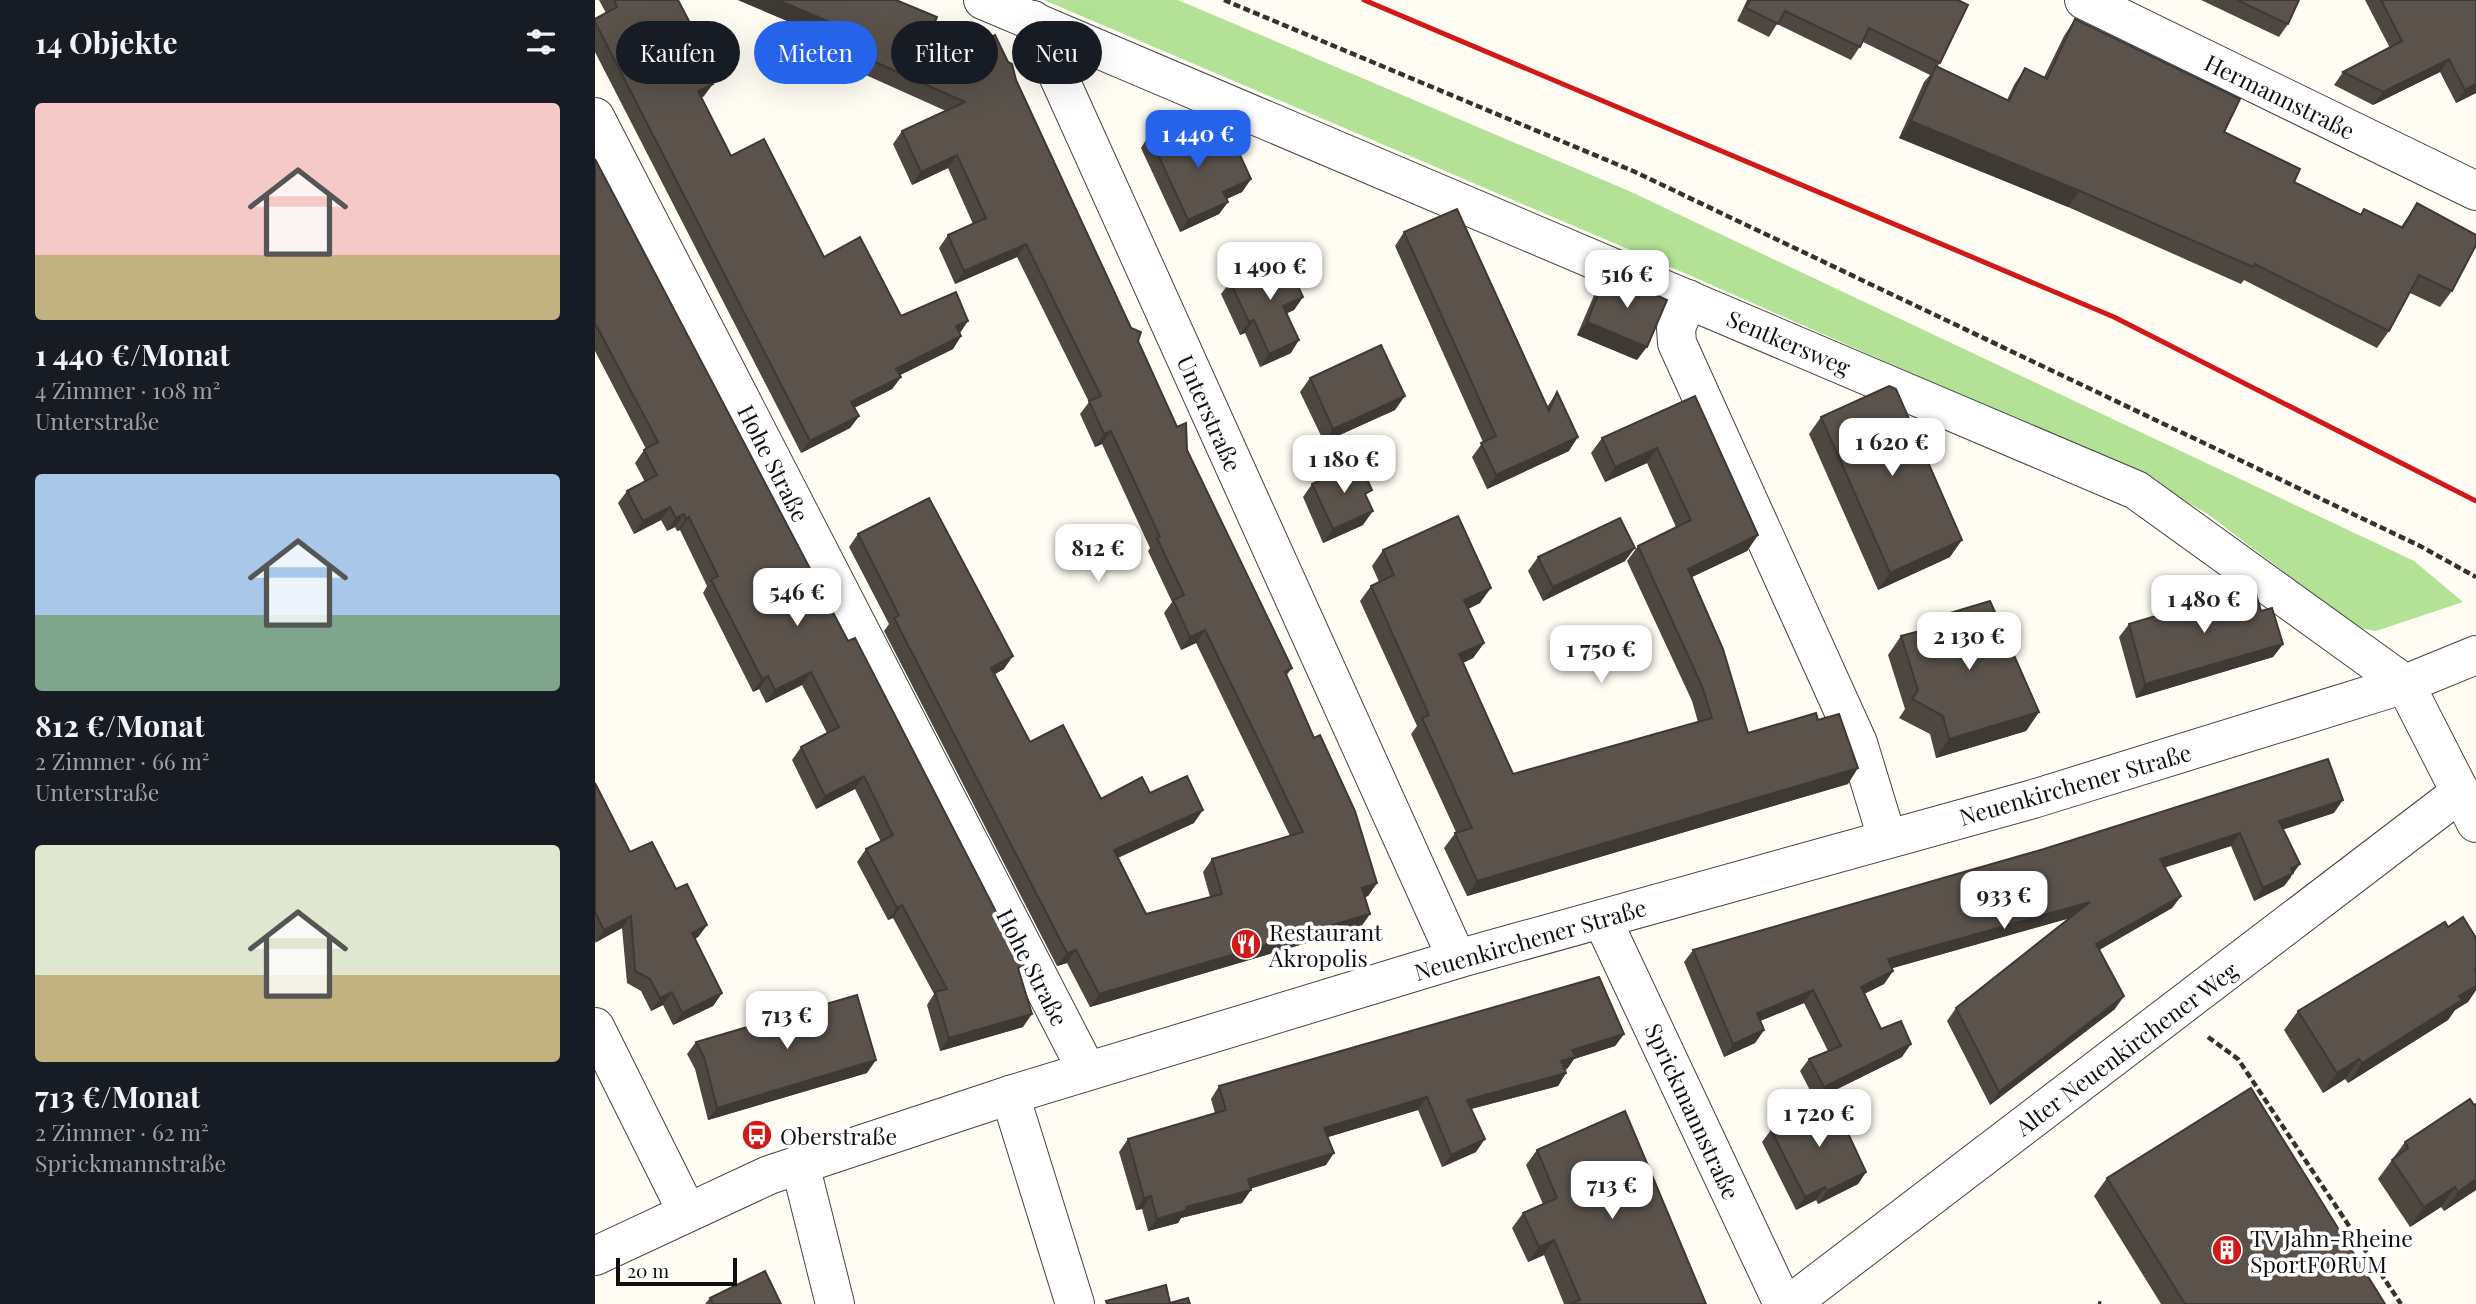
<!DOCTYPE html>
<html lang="de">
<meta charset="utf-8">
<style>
:root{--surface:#171b24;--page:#242831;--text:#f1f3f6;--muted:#9ea1a6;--accent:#2563eb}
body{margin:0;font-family:"Playfair Display",serif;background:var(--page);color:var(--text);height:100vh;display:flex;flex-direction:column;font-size:26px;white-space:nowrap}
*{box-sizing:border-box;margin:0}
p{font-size:23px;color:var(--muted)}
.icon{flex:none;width:38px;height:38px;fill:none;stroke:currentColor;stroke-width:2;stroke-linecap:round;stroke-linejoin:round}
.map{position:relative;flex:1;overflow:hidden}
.side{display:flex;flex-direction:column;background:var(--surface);width:595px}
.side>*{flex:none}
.guide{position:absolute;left:21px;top:21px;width:665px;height:63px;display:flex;gap:14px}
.scale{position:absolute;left:21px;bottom:18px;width:121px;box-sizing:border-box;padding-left:7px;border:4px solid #101010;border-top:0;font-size:19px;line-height:24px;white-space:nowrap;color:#101010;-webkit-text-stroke:5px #fff;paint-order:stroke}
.price{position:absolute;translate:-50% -60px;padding:0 16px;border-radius:14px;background:#fff;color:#222;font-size:23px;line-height:46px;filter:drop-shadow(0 2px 4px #0008)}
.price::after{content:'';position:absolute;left:50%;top:42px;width:21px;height:16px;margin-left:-10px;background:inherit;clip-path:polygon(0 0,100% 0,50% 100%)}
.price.current{background:var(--accent);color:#fff}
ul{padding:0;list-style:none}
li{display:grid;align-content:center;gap:14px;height:371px;padding:0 35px}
li span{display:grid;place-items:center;height:217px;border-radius:7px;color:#555}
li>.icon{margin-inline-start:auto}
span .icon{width:126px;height:126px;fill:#fffc;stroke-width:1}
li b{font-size:30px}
h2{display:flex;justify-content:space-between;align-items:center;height:84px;padding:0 35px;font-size:30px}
.tag{padding:0 24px;border-radius:32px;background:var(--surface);box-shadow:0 7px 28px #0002;font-size:24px;line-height:63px}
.tag.current{background:var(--accent);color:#fff}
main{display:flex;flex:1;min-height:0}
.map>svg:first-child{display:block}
.forest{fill:#b3e195}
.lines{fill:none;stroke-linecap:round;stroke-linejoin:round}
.minor-casing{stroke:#434343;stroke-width:40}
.path{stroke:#323232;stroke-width:4.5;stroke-dasharray:7 3.5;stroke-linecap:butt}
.minor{stroke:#fff;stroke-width:38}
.rail{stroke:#d01918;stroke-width:5}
.wall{fill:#4d4740}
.shaded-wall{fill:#3f3934}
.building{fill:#5a524b;stroke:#3f3934;stroke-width:2}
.labels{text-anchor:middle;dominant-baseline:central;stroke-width:7;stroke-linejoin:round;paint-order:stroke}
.street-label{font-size:23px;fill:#101010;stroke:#fff}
.poi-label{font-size:23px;fill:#101010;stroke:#fff;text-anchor:start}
</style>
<main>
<section class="side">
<h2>14 Objekte<svg class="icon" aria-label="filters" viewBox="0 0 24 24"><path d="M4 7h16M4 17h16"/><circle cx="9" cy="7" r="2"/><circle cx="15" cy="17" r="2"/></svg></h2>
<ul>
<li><span style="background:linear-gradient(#f6c9c9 70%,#c2b280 0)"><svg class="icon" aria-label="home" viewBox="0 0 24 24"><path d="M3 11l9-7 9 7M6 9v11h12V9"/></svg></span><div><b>1 440 €/Monat</b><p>4 Zimmer · 108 m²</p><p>Unterstraße</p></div></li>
<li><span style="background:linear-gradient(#a9c7e8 65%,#7fa58c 0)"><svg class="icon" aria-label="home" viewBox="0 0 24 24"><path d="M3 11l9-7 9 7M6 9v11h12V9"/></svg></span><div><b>812 €/Monat</b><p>2 Zimmer · 66 m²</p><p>Unterstraße</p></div></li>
<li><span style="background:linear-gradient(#dfe7d0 60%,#c2b280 0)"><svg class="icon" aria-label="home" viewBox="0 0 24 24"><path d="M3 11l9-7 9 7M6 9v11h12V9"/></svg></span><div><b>713 €/Monat</b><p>2 Zimmer · 62 m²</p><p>Sprickmannstraße</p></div></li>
</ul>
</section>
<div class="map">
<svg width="1881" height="1304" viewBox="0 0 1881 1304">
<rect width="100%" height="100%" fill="#fffdf3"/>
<!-- forest -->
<path class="forest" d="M449,0h134l451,191 785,370 49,41 -87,29 -18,-3 -149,-113 -71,-42 -449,-198z"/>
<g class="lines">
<!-- minor casing -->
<g class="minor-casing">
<g id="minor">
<path d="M388,0l1153,490 269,194 71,139"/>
<path d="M1489,0l392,191"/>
<path d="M438,20l424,939"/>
<path d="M0,117l492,954"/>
<path d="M1093,299l-12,29 1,15 181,400 29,95"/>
<path d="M1007,919l181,385"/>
<path d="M0,1027l92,185"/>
<path d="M415,1095l65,209"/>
<path d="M205,1164l35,140"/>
<path d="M0,1256l174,-81 241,-80 447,-136 576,-160 372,-115 71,-29"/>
<path d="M1195,1304l671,-512"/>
</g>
</g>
<!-- path -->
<g class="path">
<path d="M629,0l409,171 787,375 56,31"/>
<path d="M1613,1037l30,22 163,245"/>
<path d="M1503,1303l3,1"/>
</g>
<!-- minor -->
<use href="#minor" class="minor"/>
<!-- rail -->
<path class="rail" d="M769,0l750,317 362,184"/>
</g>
<!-- wall -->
<g class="wall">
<path d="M4,0h79l30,75 -4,21 -3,2 30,58 93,101 77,59 59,17 1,3 -8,13 -53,26 1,2 -9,12 -38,19 5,8 -9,12 -49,25 -206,-401v-30l11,-9z"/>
<path d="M143,0h158l20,68 100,12 171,370 105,218 -6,8 91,207 -9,13 -3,1 -4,30 -271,80 -23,-44 -10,3 -173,-335 5,-7 -40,-77 9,-13 146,135 -9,5 35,68 71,57 49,-6 44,30 -76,35 28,56 64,-17 -7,-25 9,-13 78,-23 -94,-193 -15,7 -17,-37 8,-11 -24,-51 2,-3 -48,-104 -7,3 -15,-33 9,-12 -72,-145 -62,27 -16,-36 9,-13 25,-11 -25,-56 -36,17 -19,-41 9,-13 44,-20 -107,-48 7,-17z"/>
<path d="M1152,0h211l-18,63 -3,4 70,33 7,-15 11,-17 19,9 20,-41 11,-17 149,113 70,50 67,32 3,-5 37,18 16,-24 35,88 -12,16 -30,-14 -21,38 -12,17 -133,-68 -3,4 -173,-77 -169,-69 25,-56 6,-7 -67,-33 -12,18 -74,-36 -8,13 -32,-16z"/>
<path d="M1606,0h98l-11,24 -9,13z"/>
<path d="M1770,0h111v93l-20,10 -16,-31 -67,33 -39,-20 9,-13 47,-24z"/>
<path d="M554,135l102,44 -9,13 -15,7 1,3 -9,12 -39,18 -39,-84z"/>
<path d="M0,159l424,813 4,55 -83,24 -13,-46 7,-11 -41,-76 -5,2 -31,-58 9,-13 15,-7 -26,-53 -39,20 -24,-49 9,-13 26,-14 -25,-48 -36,18 -7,-14 -6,3 -50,-99 4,-7 -27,-56 -3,1 -2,-4 -8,4 -6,-11 -27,14 -16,-31 9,-12 18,-9 -10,-19 9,-13 2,-1 -51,-98z"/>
<path d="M809,232l143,175 10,-15 12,59 -82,38 -15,-32 11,-15 -88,-196z"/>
<path d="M1012,273l30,87 -60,-25 21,-49z"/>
<path d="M635,282l73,15 -9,13 -7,3 4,40 -31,14 -15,-34 -5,2 -19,-41z"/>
<path d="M715,378l85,32 -71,32 -24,-50z"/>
<path d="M1100,396l63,139 -11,16 -55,26 56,156 70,-13 30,64 -381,112 -23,-48 12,-16 -45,-98 6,-8 -57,-125 11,-15 8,-4 -7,-16 11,-16 97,53 -12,6 16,34 -11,15 -10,5 50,111 185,-52 -6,-21 -65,-140 11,-15 38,-19 -29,-64 -42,19 -14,-29 11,-15z"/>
<path d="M1226,417l129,140 -72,33 -69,-156z"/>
<path d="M717,484l55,14 -4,27 -40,18 -20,-46z"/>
<path d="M943,557l87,4 -82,40 -15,-30z"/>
<path d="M1666,611l22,33 -10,13 -137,41 -17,-61 10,-13z"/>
<path d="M1352,614l92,98 -13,19 -90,27 -6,-24 -31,-16 6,-9 -17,-54 13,-19 38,-10z"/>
<path d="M0,783l35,69 46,37 31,36 -9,12 -3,2 27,54 -9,13 -40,19 -10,-20 -12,6 -10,-20 -14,-8 -5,-55 -27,14z"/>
<path d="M1739,813l-51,16 8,48 -7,9 -30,15 -23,-55 -66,21 16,29 -9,12 -73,42 16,59 -125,96 -43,-84 9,-13 114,-90 -178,50 1,3 -9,13 -20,10 17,35 21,28 -87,43 -15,-29 9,-12 19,-8 -24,-48 -44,18 4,9 -9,13 -31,14 -40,-95 9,-12z"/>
<path d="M1853,927l28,11v52l-8,12 -13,8 -7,10 -100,63 -3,-4 -22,14 -39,-63 14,-19z"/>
<path d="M1029,1034l-9,12 -41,13 -7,10 -2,1 1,3 -8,13 -87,23 5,43 -34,15 -24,-57 -90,27 -2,28 -76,24 -8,14 -61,15 -3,5 -30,8 -6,-22 -6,1 -17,-58 9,-13 87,-26 -4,-14 8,-13z"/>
<path d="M101,1042l171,31 -159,47 -13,-51 -8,-15z"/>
<path d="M1879,1105l2,85 -32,21 -3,-4 -31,20 -32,-48 27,-37z"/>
<path d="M1176,1130l95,42 -8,12 -40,20 -2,-4 -20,10 -34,-68z"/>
<path d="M942,1150l169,154h-142l-20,-49 -16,7 -16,-34 11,-15 20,-9 -17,-39z"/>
<path d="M1512,1178l278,126h-224l-67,-108z"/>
<path d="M115,1298l71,6h-76z"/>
</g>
<!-- shaded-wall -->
<g class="shaded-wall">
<path d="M143,0h40l78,33 -10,13z"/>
<path d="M1854,59l-9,13 -67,33 10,-13z"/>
<path d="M118,84l-9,12 -15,8 9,-13z"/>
<path d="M1881,84v9l-20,10 9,-13z"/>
<path d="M1316,121l169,70 -12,16 -169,-69z"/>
<path d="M362,155l-9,13 -36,17 9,-13z"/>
<path d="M656,179l-9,13 -27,12 8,-12z"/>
<path d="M633,202l-9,12 -39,18 8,-12z"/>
<path d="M431,244l-9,13 -62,27 9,-13z"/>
<path d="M708,297l-9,13 -19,9 8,-13z"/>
<path d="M659,320l-9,13 -5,2 9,-13z"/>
<path d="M373,321l-8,12 -4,-7z"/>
<path d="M992,322l60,25 -10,13 -60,-25z"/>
<path d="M366,336l-8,13 -65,32 8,-12z"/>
<path d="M704,340l-8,13 -31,14 9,-13z"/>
<path d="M306,377l-9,12 -50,25 9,-12z"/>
<path d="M810,396l-10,14 -71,32 9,-13z"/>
<path d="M264,416l-9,12 -49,25 9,-12z"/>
<path d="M516,431l-9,13 -7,3 9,-13z"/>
<path d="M983,437l-9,14 -82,38 9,-14z"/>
<path d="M1062,448l-10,15 -42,19 10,-15z"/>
<path d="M75,507l-9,13 -27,14 9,-13z"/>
<path d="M778,511l-10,14 -40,18 10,-14z"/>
<path d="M89,514l-9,13 -8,4 9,-13z"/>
<path d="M94,517l-9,13 -3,1 9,-12z"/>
<path d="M1163,535l-11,16 -70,33 11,-15z"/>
<path d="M1367,540l-12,17 -72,33 12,-17z"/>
<path d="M1040,548l-10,13 -82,40 10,-14z"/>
<path d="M896,588l-11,15 -26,13 10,-16z"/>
<path d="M610,630l-9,13 -15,7 9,-13z"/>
<path d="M889,643l-11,15 -25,12 11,-16z"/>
<path d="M1688,644l-10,13 -137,41 9,-14z"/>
<path d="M418,656l-9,13 -22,12 9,-13z"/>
<path d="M216,672l-9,13 -36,18 9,-13z"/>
<path d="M173,676l-9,13 -6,3 9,-13z"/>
<path d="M1444,712l-13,19 -90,27 13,-19z"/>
<path d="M1263,768l-10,16 -381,112 10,-15z"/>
<path d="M269,776l-9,13 -39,20 9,-13z"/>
<path d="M1748,800l-9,13 -64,21 9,-13z"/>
<path d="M608,810l-9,13 -89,40 9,-13z"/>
<path d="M1645,833l-9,13 -80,26 9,-13z"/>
<path d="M1705,864l-16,22 -30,15 9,-13 28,-20z"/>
<path d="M782,883l-9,13 -15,5 9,-13z"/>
<path d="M1586,896l-9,12 -85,49 9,-13z"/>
<path d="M1495,902l-9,13 -202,57 9,-13z"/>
<path d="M307,905l-9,13 -5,2 9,-12z"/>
<path d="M775,914l-9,13 -271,80 9,-13z"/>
<path d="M36,916l-9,12 -27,15 9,-13z"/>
<path d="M112,925l-9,12 -15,8 9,-12z"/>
<path d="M481,950l-9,13 -10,3 10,-13z"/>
<path d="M1298,971l-9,13 -32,16 9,-13z"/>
<path d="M1881,986v4l-8,12 -13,8 -7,10 -100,63 14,-20 97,-67z"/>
<path d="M1218,990l-9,13 -56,23 9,-13z"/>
<path d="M77,992l-9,13 -12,6 9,-13z"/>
<path d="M127,993l-9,13 -40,19 9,-12z"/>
<path d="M1529,996l-9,13 -125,96 9,-13z"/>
<path d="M437,1014l-9,13 -83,24 9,-13z"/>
<path d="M1169,1030l-9,13 -31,14 9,-13z"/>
<path d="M1029,1034l-9,12 -41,13 -7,10 -15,4 9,-12 11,-11z"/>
<path d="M1316,1044l-9,13 -87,43 9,-13z"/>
<path d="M1764,1059l-14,20 -22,14 14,-20z"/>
<path d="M281,1060l-9,13 -159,47 9,-12z"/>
<path d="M971,1073l-8,13 -99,26 8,-12z"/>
<path d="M832,1097l-9,13 -103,31 9,-13z"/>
<path d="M890,1139l-9,13 -34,15 9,-12z"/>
<path d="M739,1153l-8,12 -87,27 9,-13z"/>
<path d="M1271,1172l-8,12 -40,20 9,-13z"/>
<path d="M1881,1179v11l-32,21 14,-19z"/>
<path d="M1230,1187l-9,13 -20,10 9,-13z"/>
<path d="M1860,1187l-14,20 -31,20 14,-20z"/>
<path d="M656,1190l-9,13 -61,15 -3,5 -30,8 9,-12 29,-12z"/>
<path d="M556,1196l-9,13 -6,1 8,-12z"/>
<path d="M959,1240l-10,15 -16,7 11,-15z"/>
</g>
<!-- building -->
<g class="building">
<path d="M19,0h64l34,65 -4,10 5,9 -15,7 33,65 33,-17 60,118 36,-20 41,79 55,-24 12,29 -12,5 5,10 -65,33 5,8 -50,25 8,14 -49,25 -215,-419v-3l22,-12z"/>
<path d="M183,0h118l41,17 -21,51 79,-33 13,27 4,2 4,16 115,248 10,4 -3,9 39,86 9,-4 1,27 105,218 -7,4 29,66 6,-3 35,76 22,72 -15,5 8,26 -271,80 -23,-44 -9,3 -173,-335 5,-3 -41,-81 71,-36 84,158 -22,12 39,74 33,-17 38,74 41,-22 8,16 37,-17 16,34 -89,40 32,64 76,-20 -10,-35 91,-27 -98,-202 -15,7 -17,-37 11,-5 -27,-57 3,-1 -49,-106 -7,3 -15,-33 12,-5 -75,-152 -62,27 -16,-36 38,-17 -29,-63 -36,17 -19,-41 63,-29 -117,-52 8,-17z"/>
<path d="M1155,0h208l10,5 -28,58 -71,-35 -9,19 -75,-36 -7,13 -32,-16z"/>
<path d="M1642,0h62l-11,24z"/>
<path d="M1786,0h95v84l-11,6 -16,-31 -66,33 -40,-20 59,-31z"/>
<path d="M1480,19l165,80 -16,33 76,37 -6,13 67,33 3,-6 39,19 14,-25 59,32v10l-24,46 -33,-16 -30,56 -134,-67 -2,3 -173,-76 -169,-70 25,-55 73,35 16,-33 22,11z"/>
<path d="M586,120l16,36 36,-16 18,39 -28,13 5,10 -40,18 -39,-85z"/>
<path d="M0,159l253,482 7,-3 169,328 -6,2 14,46 -83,24 -14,-46 12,-3 -45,-84 -5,3 -31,-59 27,-14 -29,-59 -39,20 -24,-49 38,-20 -28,-55 -36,18 -7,-14 -6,3 -51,-99 7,-4 -29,-59 -3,2 -2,-5 -8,4 -6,-11 -27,14 -16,-30 30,-16 -13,-25 14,-8 -63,-119z"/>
<path d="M862,209l92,202 8,-19 21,45 -82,38 -15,-32 15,-7 -92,-204z"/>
<path d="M689,256l19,41 -20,9 16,34 -30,14 -15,-34 -5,2 -19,-40z"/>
<path d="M1012,273l60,27 -20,47 -60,-25z"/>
<path d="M786,345l24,51 -72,33 -23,-51z"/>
<path d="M1294,386l7,3 66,151 -72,33 -69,-156z"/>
<path d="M1100,396l63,139 -70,34 35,80 25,84 68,-20 2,7 21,-6 19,54 -381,113 -22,-48 17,-5 -50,-110 7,-3 -58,-129 23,-11 -11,-25 75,-34 33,72 -27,12 20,43 -25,11 54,120 199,-56 -10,-32 -64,-140 53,-26 -34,-72 -42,19 -13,-29z"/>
<path d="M764,462l13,28 -7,4 8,17 -40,18 -21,-45z"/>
<path d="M1025,518l15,30 -82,39 -15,-30z"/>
<path d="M1659,587l7,24 11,-3 11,36 -138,40 -16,-60z"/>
<path d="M1395,601l49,111 -90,27 -6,-23 -31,-17 6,-9 -17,-54 49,-13 -3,-9z"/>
<path d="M1733,759l15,41 -64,21 21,43 -9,4 2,5 -30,15 -23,-55 -80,26 21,37 -85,48 28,52 -125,96 -43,-84 134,-106 -202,57 5,12 -32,16 20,42 20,-8 10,23 -87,43 -15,-28 32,-13 -28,-56 -56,23 7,17 -31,14 -40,-94 351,-101z"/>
<path d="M0,783l35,69 22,-10 24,47 11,-5 20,41 -15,8 30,60 -40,20 -10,-21 -12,6 -10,-19 -15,-8 -4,-55 -27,14 -9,-18z"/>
<path d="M1868,917l13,21v31l-1,1 1,2v14l-17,10 3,4 -100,63 -3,-4 -22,14 -39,-62 147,-89 3,5z"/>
<path d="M1004,977l25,57 -52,16 4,7 -15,4 5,12 -99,27 18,39 -34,16 -24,-58 -103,31 10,25 -86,26 3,11 -65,17 1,3 -30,9 -6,-23 -7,2 -16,-59 98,-29 -7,-24z"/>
<path d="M262,995l19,65 -159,48 -13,-51 -8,-15z"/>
<path d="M1656,1088l134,216h-200l-78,-126z"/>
<path d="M1237,1099l34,73 -39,19 -2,-4 -20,10 -34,-67z"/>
<path d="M1875,1099l4,6 2,-1v75l-18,13 -3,-5 -31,20 -32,-47 16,-12 -3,-6z"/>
<path d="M1030,1111l81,193h-136l10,-4 -26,-60 -15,7 -16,-34 34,-15 -20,-48z"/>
<path d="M170,1271l16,33h-68l-3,-6z"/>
<path d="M571,1285l4,18 18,-5 2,6h-83l-1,-3z"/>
</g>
<!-- icons -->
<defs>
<g id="restaurant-disc" transform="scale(1.575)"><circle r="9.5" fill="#d01918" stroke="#fff"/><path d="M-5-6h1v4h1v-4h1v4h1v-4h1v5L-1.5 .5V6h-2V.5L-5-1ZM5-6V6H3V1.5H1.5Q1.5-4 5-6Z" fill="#fff"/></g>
<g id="bus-disc" transform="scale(1.575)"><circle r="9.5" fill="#d01918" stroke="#fff"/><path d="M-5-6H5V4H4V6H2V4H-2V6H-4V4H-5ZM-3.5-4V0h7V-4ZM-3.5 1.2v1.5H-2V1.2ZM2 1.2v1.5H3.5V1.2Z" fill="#fff"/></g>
<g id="building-disc" transform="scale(1.575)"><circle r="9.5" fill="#d01918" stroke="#fff"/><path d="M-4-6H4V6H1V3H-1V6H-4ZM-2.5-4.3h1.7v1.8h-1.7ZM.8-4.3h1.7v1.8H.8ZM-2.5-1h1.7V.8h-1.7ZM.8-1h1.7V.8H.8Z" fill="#fff"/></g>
</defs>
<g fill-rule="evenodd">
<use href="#restaurant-disc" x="651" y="944"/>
<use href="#bus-disc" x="162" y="1135"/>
<use href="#building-disc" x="1632" y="1250"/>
</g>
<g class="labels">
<!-- street labels -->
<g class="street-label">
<text transform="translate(1685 96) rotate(26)">Hermannstraße</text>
<text transform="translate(1194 342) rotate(23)">Sentkersweg</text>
<text transform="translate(615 413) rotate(66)">Unterstraße</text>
<text transform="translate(179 463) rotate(63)">Hohe Straße</text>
<text transform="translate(1480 784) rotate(-16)">Neuenkirchener Straße</text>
<text transform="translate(935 939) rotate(-16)">Neuenkirchener Straße</text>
<text transform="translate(438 967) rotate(63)">Hohe Straße</text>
<text transform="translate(1531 1048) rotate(-37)">Alter Neuenkirchener Weg</text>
<text transform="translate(1098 1111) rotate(65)">Sprickmannstraße</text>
</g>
<!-- poi labels -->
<g class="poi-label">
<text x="674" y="931">Restaurant<tspan x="674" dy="26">Akropolis</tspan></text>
<text x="185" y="1135">Oberstraße</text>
<text x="1655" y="1237">TV Jahn-Rheine<tspan x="1655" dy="26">SportFORUM</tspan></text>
</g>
</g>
</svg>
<div class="scale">20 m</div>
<b class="price current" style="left:603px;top:170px">1 440 €</b>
<b class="price" style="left:675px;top:302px">1 490 €</b>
<b class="price" style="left:1032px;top:310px">516 €</b>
<b class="price" style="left:1297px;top:478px">1 620 €</b>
<b class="price" style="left:749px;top:495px">1 180 €</b>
<b class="price" style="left:503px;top:584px">812 €</b>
<b class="price" style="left:202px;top:628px">546 €</b>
<b class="price" style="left:1609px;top:635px">1 480 €</b>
<b class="price" style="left:1374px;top:672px">2 130 €</b>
<b class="price" style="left:1006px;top:685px">1 750 €</b>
<b class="price" style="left:1409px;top:931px">933 €</b>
<b class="price" style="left:192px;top:1051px">713 €</b>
<b class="price" style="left:1224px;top:1149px">1 720 €</b>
<b class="price" style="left:1017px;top:1221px">713 €</b>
<div class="guide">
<a class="tag">Kaufen</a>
<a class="tag current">Mieten</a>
<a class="tag">Filter</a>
<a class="tag">Neu</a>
</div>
</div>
</main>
